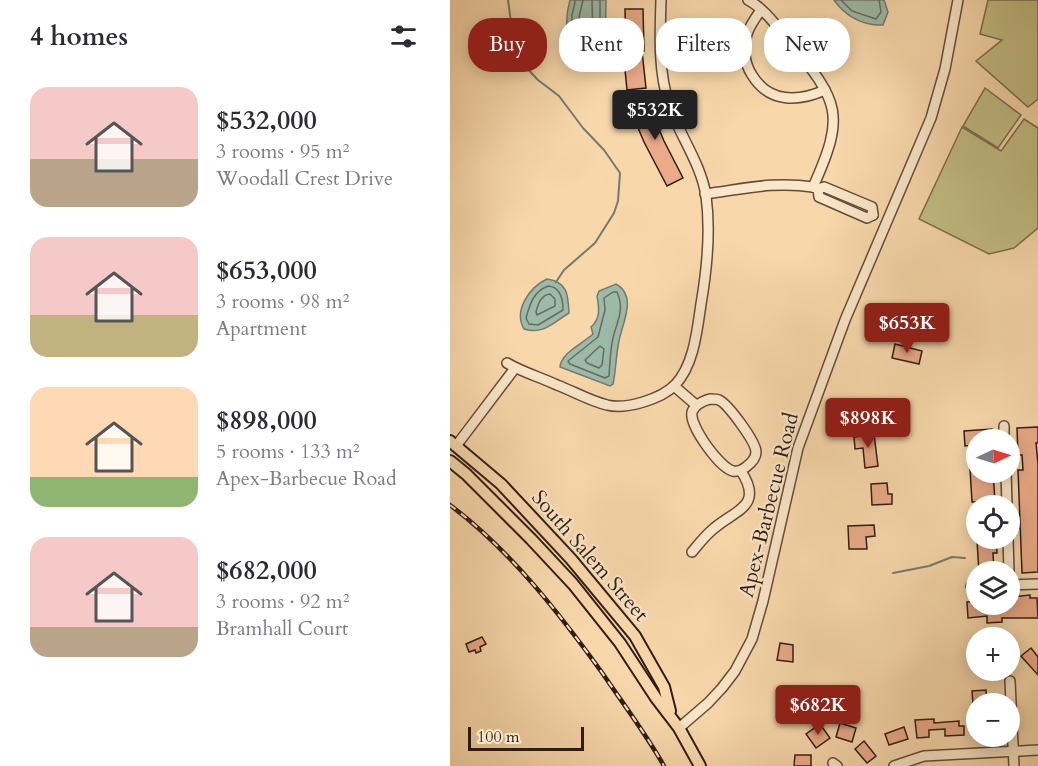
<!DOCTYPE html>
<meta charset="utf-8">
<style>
:root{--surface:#fff;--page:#f2f2f3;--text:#2b2b33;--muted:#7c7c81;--accent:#8f2418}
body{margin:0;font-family:Cardo,serif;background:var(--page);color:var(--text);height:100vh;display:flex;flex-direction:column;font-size:22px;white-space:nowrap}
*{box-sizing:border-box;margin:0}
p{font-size:20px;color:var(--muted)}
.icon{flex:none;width:33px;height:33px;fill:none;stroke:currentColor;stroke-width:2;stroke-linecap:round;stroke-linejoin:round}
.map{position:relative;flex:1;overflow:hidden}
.side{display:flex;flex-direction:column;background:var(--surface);width:450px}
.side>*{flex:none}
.hud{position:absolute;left:18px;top:18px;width:480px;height:54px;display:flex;gap:12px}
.needle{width:39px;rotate:86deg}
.buttons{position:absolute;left:516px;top:429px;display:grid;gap:12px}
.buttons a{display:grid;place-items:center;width:54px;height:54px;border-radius:50%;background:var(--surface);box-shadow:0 3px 15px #0003;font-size:30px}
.scale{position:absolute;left:18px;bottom:15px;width:116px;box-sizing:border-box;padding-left:6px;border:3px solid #301d16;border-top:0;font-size:16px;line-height:21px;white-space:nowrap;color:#301d16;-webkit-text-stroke:4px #fae6c8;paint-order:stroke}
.price{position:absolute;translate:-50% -51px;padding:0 14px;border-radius:6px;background:var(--accent);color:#fff;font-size:20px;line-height:39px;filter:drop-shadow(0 2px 3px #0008)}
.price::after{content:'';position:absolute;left:50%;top:36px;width:18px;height:14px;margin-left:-9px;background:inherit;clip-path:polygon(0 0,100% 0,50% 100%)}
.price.on{background:#222;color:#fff}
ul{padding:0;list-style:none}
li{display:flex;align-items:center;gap:18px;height:150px;padding:0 30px}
li span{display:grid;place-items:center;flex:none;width:168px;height:120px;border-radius:18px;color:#555}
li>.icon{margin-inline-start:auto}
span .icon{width:72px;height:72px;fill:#fffc;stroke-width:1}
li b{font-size:26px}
h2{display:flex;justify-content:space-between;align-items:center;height:72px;padding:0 30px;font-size:26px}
.tag{padding:0 21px;border-radius:24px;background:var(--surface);box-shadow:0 3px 15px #0003;font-size:21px;line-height:54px}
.tag.on{background:var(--accent);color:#fff}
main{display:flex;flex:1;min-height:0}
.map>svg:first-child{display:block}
.green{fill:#c3bd84;stroke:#7a6d4d;stroke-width:1.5}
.water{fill:#9dbaa9;stroke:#717b6e;stroke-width:1.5}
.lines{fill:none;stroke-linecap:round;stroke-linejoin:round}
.shore{stroke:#666c60;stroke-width:1.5}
.stream{stroke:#717b6e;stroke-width:2}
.building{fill:#ebab88;stroke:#301d16;stroke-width:1.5}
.minor-casing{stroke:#624c3b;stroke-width:12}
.major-casing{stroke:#301d16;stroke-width:14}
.minor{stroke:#fae6c8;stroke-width:9}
.major{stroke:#f8d8ab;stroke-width:10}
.rail-casing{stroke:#301d16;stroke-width:4.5}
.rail{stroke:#fae6c8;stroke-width:2;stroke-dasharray:7;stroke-linecap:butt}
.labels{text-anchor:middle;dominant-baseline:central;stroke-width:4.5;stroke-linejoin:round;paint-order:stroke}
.street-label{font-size:21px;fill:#301d16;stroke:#fae6c8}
</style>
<main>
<section class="side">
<h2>4 homes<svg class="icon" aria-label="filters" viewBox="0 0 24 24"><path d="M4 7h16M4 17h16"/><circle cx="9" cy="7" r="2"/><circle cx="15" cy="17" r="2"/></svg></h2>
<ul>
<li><span style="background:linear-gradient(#f6c9c9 60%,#b9a48a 0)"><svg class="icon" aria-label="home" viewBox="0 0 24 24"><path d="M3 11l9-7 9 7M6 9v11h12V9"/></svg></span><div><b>$532,000</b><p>3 rooms · 95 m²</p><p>Woodall Crest Drive</p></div></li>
<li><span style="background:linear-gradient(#f6c9c9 65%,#c2b280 0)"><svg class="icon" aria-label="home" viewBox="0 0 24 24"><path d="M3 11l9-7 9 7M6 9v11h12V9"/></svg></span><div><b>$653,000</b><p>3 rooms · 98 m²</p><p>Apartment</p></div></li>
<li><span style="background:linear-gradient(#ffd9b3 75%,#8fb573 0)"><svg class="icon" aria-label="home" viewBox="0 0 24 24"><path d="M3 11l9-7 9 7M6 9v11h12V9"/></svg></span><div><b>$898,000</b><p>5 rooms · 133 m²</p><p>Apex-Barbecue Road</p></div></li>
<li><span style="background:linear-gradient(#f6c9c9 75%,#b9a48a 0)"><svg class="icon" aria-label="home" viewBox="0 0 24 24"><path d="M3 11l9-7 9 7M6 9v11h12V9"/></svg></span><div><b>$682,000</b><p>3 rooms · 92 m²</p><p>Bramhall Court</p></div></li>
</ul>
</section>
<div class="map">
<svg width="588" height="766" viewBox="0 0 588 766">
<rect width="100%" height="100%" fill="#f8d8ab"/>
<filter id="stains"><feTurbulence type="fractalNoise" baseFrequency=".00333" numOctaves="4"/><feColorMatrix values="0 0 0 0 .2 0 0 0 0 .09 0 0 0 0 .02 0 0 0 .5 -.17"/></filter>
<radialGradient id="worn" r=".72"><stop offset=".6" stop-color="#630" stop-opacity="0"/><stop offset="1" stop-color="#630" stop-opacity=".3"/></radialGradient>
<!-- green -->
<g class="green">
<path d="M538,0h50v99l-10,8 -52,-46 26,-21 -22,-6z"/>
<path d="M535,88l36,27 -23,33 -35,-22z"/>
<path d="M574,119l14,9v100l-24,20 -25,6 -70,-35 43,-92 39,24z"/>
</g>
<!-- water -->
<g class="water">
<path d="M120,0h36l-1,60 -11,9c-28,-8 -31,-44 -24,-69z"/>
<path d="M384,0h50l4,12 -5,13c-20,1 -38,-9 -49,-25z"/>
<path d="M97,279c21,3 21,16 22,34 -16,10 -26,22 -45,16 -11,-19 6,-42 23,-50z"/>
<path d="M166,284c22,12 6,40 3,57 -3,14 -3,29 -6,43l-3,2 -50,-19c1,-14 22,-23 33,-33l-2,-7c10,-9 8,-19 6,-31l2,-5z"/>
</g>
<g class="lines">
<!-- shore -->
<g class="shore">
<path d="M125,0c0,5 -2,10 -3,15 -1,14 5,43 20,47l8,-6v-56"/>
<path d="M133,0l-4,17 6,30 5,4 3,-3 -1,-48"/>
<path d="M391,0l11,11 24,8 5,-7 -2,-12"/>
<path d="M98,286c13,1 15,13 15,24l-25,15 -9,-1 -3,-6c4,-14 7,-26 22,-32z"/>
<path d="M163,292h4c8,18 0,29 -4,46 -3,12 -3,26 -4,38l-4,2 -35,-14 -2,-3 30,-24 7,-27 -1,-12z"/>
<path d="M100,294l5,5v7l-18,9 -1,-3c2,-8 5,-17 14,-18z"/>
<path d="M150,346l4,3 -2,16 -3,3 -12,-5 -2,-3z"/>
</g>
<!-- stream -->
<g class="stream">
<path d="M58,0l5,37 8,25 17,18 21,16 24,32 21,22 16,23 -2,28 -4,12 -19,30 -31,27 -8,12"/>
<path d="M443,573l36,-7 23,-9 13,1"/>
</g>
</g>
<!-- building -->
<g class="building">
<path d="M175,9h18l1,42h-2l4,37 -19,2 -3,-30h2z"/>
<path d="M195,96l19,45 19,37 -16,8 -23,-44 -16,-38z"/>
<path d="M445,344l27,7 -3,13 -27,-6z"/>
<path d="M588,427v16h-2l2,21v108l-16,1 -4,-103h5l-1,-15h-4l-1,-27z"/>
<path d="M542,429v8h-5v3h-11v5l-11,1 -1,-15z"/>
<path d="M424,434l4,32 -13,2 -2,-20 -8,1 -1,-12z"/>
<path d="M520,469h6v3h17l2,29 -4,1v4h-16v-4h-3z"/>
<path d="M437,483l1,11h4v10l-20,1 -1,-21z"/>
<path d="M424,525l1,11 -9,1 1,12h-18l-1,-23z"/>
<path d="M546,539l1,14h-4l1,19h-15l-2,-31z"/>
<path d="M580,595v3h7l1,20h-36v4l-15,1v-7l-19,2 -1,-16 9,-1v3h34v-7z"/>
<path d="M32,637l4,7 -6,3 1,4 -5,2 -1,-3 -6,2 -3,-8z"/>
<path d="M330,643l13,2v17l-16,-2z"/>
<path d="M581,648l7,9v18l-17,-19z"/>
<path d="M536,690l1,14h-14l-1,-13z"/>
<path d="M484,719v4l25,-2v5h5v9l-19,1v-7l-16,1v7l-12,1 -2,-18z"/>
<path d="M390,723l16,5 -4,14 -16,-5z"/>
<path d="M370,724l10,14 -14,10 -10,-14z"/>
<path d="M454,727l4,12 -19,6 -4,-11z"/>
<path d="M414,741l12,15 -9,7 -12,-14z"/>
<path d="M345,755h16v11h-17z"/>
</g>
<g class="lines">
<!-- minor casing -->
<g class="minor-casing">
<g id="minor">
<path d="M298,0c17,9 29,27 42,42 49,60 56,72 23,145l5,2 1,8 48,21 6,-3"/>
<path d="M311,10c-5,7 -11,15 -14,24 -4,13 -3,29 5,41 17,28 46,27 73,15"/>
<path d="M368,189l6,-2 48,20 1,8"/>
<path d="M255,194c39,-5 69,-13 108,-7"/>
<path d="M57,363c15,9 33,14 50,22 16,6 33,16 50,20 19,5 54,-6 68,-20 19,-20 22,-54 26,-81 6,-35 10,-72 5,-108 -5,-33 -27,-61 -37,-92 -11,-33 -9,-70 -8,-104"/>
<path d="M224,386l22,19"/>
<path d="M260,399c2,0 7,0 9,1 9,4 37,42 37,52 0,6 -6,12 -10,15 -4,3 -8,5 -13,4 -13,-3 -44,-45 -41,-59 3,-8 11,-11 18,-13z"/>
<path d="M554,426v14"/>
<path d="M6,446l59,-78"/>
<path d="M556,472l1,34"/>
<path d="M558,538l1,34"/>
<path d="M242,552c6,-7 12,-15 19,-21 22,-21 54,-23 30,-60"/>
<path d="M560,585l28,-1"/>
<path d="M521,586h5"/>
<path d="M560,681l4,85"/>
<path d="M229,728l29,-25 14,-15 13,-17 17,-32 11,-38 35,-153 47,-128 86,-202 14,-49 13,-69"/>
<path d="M383,763l4,3"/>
<path d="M444,766l30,-10 114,-6"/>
</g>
</g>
<!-- major casing -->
<g class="major-casing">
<g id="major">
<path d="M0,441l51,43 70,75 64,77 29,51 6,24"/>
<path d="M0,461l16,13 65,65 42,45 47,59 36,55 23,30 21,38"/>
</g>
</g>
<!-- minor -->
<use href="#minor" class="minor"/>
<!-- major -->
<use href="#major" class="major"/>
<!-- rail casing -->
<g class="rail-casing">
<path id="rail" d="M0,505c61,46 109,108 153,169 21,31 43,60 61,92"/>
</g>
<!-- rail -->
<use href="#rail" class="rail"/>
</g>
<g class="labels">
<!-- street labels -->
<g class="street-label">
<text transform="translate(319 505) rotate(-76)">Apex-Barbecue Road</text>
<text transform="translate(140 556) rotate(49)">South Salem Street</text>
</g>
</g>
<rect width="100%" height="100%" filter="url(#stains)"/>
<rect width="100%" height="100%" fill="url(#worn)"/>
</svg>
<div class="buttons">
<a><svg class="needle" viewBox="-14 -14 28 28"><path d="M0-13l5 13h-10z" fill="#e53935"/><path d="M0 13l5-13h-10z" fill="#7c7c81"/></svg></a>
<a><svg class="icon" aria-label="locate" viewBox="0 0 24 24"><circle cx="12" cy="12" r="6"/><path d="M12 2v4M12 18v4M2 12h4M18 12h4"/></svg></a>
<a><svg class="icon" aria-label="layers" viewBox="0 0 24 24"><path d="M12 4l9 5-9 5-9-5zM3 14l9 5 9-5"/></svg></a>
<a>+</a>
<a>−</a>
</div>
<div class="scale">100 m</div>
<b class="price on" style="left:205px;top:141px">$532K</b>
<b class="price" style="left:457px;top:354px">$653K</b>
<b class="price" style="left:418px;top:449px">$898K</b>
<b class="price" style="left:368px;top:736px">$682K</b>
<div class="hud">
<a class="tag on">Buy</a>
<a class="tag">Rent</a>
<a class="tag">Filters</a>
<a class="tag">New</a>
</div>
</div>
</main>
